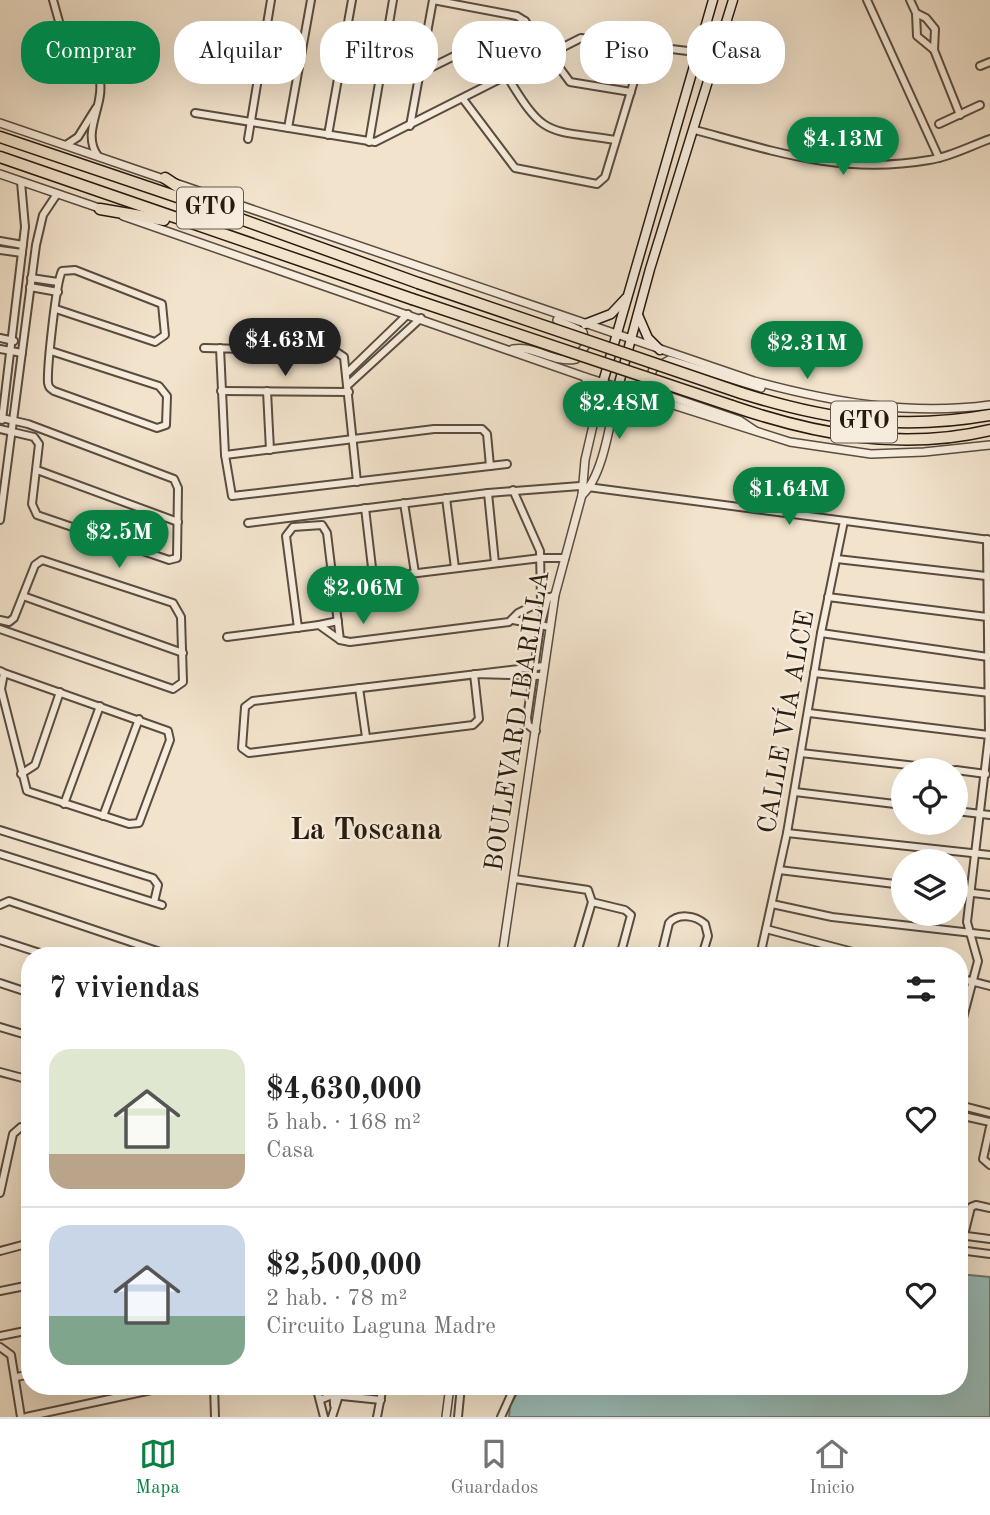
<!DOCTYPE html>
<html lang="es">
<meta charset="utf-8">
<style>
:root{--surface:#fff;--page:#f6f6f6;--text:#202124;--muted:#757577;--line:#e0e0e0;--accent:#0b8043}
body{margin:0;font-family:"Old Standard TT",serif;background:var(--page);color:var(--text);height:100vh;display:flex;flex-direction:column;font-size:26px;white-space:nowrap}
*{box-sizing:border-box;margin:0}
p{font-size:23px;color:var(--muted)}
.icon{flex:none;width:38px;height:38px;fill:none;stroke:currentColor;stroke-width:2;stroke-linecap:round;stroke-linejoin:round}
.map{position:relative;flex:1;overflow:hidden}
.sheet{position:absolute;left:21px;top:947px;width:947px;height:448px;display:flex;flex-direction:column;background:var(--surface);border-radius:28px;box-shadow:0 7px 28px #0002}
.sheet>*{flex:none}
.top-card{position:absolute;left:21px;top:21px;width:948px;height:63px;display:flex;gap:14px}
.controls{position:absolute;left:891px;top:758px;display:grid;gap:14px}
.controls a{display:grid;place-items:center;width:77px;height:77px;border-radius:50%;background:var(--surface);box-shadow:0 7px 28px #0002;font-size:35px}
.price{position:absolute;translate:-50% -60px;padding:0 16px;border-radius:24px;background:var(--accent);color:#fff;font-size:23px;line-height:46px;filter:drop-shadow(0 2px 4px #0008)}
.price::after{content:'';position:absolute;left:50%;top:42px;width:21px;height:16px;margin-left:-10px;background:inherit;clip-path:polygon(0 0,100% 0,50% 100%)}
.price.selected{background:#222;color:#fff}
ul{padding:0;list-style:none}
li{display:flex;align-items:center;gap:21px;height:175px;padding:0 28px}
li+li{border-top:2px solid var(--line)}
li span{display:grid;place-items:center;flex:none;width:196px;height:140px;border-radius:21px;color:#555}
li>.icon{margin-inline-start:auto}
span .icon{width:84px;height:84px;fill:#fffc;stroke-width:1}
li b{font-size:30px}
h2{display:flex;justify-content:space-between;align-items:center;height:84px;padding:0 28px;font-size:30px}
.chip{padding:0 24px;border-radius:28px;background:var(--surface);box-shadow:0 7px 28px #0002;font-size:24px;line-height:63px}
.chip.selected{background:var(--accent);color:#fff}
.menu{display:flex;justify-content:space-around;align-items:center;height:98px;border-top:2px solid var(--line);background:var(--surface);font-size:19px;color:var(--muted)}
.menu a{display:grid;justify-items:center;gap:4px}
.menu .selected{color:var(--accent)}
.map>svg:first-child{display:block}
.water{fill:#9bbeb9;stroke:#6d7c75;stroke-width:2}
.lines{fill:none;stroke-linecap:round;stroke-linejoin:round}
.minor-casing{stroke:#5a4c3e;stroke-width:10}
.tertiary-casing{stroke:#5a4c3e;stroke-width:10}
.secondary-casing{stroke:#271a0e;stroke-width:11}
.primary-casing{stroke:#271a0e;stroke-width:13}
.minor{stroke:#f7edde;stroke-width:6}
.tertiary{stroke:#f7edde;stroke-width:7}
.secondary{stroke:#f7edde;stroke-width:8}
.primary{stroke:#f2e3cc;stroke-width:10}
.primary-bridge-casing{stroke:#271a0e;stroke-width:13;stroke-linecap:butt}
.primary-bridge{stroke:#f2e3cc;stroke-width:10}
.labels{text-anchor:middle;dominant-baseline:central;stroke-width:5;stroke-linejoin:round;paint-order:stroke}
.shield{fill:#f7edde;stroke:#65594c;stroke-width:2}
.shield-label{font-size:24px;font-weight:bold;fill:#271a0e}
.street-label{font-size:26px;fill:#271a0e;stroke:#f7edde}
.quarter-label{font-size:30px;font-weight:bold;fill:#271a0e;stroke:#f7edde}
</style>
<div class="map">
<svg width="990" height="1417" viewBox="0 0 990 1417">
<rect width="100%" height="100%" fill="#f2e3cc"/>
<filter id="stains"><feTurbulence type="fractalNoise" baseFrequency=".00286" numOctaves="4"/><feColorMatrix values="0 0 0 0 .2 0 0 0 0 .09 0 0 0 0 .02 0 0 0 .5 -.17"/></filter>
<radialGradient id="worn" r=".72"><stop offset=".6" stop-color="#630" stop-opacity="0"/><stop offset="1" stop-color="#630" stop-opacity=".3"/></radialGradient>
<!-- water -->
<path class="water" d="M959,1274l31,3v140h-481l1,-11 11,-20h438z"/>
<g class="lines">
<!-- minor casing -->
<g class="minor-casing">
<g id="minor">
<path d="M53,0l12,43 35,39c4,25 -19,51 -2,74"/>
<path d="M433,0l84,16 8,5 45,61 61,10"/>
<path d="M867,0l72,158"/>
<path d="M910,0l6,13 1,23 17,14"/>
<path d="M916,13l10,5 9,11 -1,21 26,65"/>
<path d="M980,66l10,-4"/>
<path d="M420,73l105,-52"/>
<path d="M507,76c38,63 39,53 109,64"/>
<path d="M463,99l52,69 82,16 8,-7 40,-132"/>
<path d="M195,113l180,29 206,-104 115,14"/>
<path d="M939,124l41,-19"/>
<path d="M410,126l23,-126"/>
<path d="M288,128l23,-128"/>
<path d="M695,130c81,22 148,45 234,30 21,-3 41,-14 61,-21"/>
<path d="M328,135l24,-135"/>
<path d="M248,139l23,-139"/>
<path d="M369,142l24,-142"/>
<path d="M66,145l12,-8 18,-29"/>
<path d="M0,241l23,4"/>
<path d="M0,250l22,3"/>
<path d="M31,278l27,4"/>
<path d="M30,287l28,5"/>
<path d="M0,338l14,3"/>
<path d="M204,348l131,3 9,6 13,125"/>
<path d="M220,348l5,107 7,41 275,-32"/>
<path d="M0,349l22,4"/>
<path d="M51,351l108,35 8,10 -1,29 -9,3 -103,-37c-4,-3 -5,-3 -6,-8 -1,-15 8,-101 14,-112l13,-1 87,34 3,31 -10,7 -99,-33"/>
<path d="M348,372l60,-58"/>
<path d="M349,384l72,-66"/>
<path d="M221,391l128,1"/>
<path d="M267,391l3,59"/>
<path d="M2,420l23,-193 -4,-45"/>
<path d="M0,429l34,8 5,7 -7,60 5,11 132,45 8,-2 1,-70 -4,-9 -146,-55 -26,-6"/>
<path d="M225,455l209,-26h48l5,5 3,32"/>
<path d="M37,470l141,52"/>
<path d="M513,490l27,61 1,49"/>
<path d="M488,493l7,70"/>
<path d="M446,498l9,70"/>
<path d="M404,503l11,70"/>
<path d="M365,508l8,68 4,2 164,-20h24"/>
<path d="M0,520l36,-275 7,-30 14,-21"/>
<path d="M248,523l240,-30 92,-7 410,54"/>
<path d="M837,559l149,17"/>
<path d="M23,596l160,57"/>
<path d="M828,597l159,20"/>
<path d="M0,620l9,2 5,-4 21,-53 7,-5 131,43 8,14 2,65 -10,7 -173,-60"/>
<path d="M513,620l37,7"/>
<path d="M319,625l19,-4"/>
<path d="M298,628l-12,-92 7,-9 29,-2 5,8 13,107"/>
<path d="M821,633l167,24"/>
<path d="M227,637l92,-12 21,15 10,2 159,-20 9,-9 37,-18"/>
<path d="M0,671l4,2 164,58 2,9 -31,83 -10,1 -102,-33 -26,-102 3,-16"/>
<path d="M814,673l176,20"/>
<path d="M542,676l-68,-2 5,45 -6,6 -224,28 -7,-5 3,-41 8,-6 291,-35"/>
<path d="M359,688l7,49"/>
<path d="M809,713l180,22"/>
<path d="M536,731l-8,-6 -1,-7 13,-91 8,-30"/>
<path d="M801,753l151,17"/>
<path d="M956,770l30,4"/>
<path d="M21,774l14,-9 25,-73"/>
<path d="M795,792l108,13"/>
<path d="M64,804l36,-98"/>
<path d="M956,811l34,4"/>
<path d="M103,816l36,-97"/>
<path d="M0,830l153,48 5,7 -4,17"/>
<path d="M787,833l203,22"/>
<path d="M0,854l162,51"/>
<path d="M779,870l124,15"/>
<path d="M515,879l73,11 4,12 -16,54"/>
<path d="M956,891l34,4"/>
<path d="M592,902l33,8 6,5 -11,41"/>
<path d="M772,904l60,13 158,18"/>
<path d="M0,905l9,-4 163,55"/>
<path d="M766,929l102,27"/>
<path d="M0,940l49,16"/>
<path d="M661,956l8,-33c9,-10 26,-8 36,1l3,12 -6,20"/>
<path d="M760,956l27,-123 34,-200 23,-112"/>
<path d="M959,978l31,8"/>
<path d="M0,983l30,10"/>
<path d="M0,1027l30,9"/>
<path d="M959,1033l19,-72 -11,-39 22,-187 -2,-196"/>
<path d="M0,1072l30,8"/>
<path d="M959,1105l31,8"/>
<path d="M959,1115l31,7"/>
<path d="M990,1127l-7,32 7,6"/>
<path d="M0,1193l13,-59 8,-7 9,2"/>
<path d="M959,1235l31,4"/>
<path d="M964,1235l7,-28 5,-2 14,3"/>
<path d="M959,1250l31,4"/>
<path d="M0,1251l30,-8"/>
<path d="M0,1291l30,-6"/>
<path d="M0,1336l30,-6"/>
<path d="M0,1347l11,8 10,62"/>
<path d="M17,1377l13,-3"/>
<path d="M214,1386l1,31"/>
<path d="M316,1386l8,31"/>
<path d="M333,1386l1,19"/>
<path d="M320,1400l12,-5 49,5"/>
<path d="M26,1417l144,-31"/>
<path d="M332,1417l10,-31"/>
<path d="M377,1417l6,-31"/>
<path d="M458,1417l3,-31"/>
<path d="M501,1417l14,-31"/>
</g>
</g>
<!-- tertiary casing -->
<g class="tertiary-casing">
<g id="tertiary">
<path d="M0,123l754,258c77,21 156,35 236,24"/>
<path d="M0,174l102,35"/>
<path d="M123,216l462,161 205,65 81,12 53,-2 66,-7"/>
<path d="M513,349c22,-4 41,15 63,10l10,-14 -3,-13 -26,-12"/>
<path d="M585,377l10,28"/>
<path d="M611,415l16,-13 17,-8"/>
<path d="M754,430l-15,-10 -85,-29 -5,-10 4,-12 16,-9 92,28"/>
<path d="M582,495c22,-19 29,-79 36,-108"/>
<path d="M502,956l53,-361 27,-100 3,-35 18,-78"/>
<path d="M446,1417l4,-31"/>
</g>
</g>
<!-- secondary casing -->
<g class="secondary-casing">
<g id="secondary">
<path d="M696,52l15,4 8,-5"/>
<path d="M638,315l10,23 12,12"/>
<path d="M585,324l26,-10 15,-16"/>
<path d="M603,382l110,-382"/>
<path d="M618,387l32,-118 83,-269"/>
</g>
</g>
<!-- primary casing -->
<g class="primary-casing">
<g id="primary">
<path d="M0,137l210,71 208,75"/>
<path d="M0,157l412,142"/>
<path d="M165,178l33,22"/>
<path d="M100,209l64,11"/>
<path d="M741,393c86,27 159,38 249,22"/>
<path d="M732,406c85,29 169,45 258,24"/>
</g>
</g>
<!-- minor -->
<use href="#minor" class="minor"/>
<!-- tertiary -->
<use href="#tertiary" class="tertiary"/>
<!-- secondary -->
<use href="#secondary" class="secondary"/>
<!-- primary -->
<use href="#primary" class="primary"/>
<!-- primary-bridge casing -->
<g class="primary-bridge-casing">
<g id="primary-bridge">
<path d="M418,283l323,110"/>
<path d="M412,299l320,107"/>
</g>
</g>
<!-- primary-bridge -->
<use href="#primary-bridge" class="primary-bridge"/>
</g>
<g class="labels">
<!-- shield labels -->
<g class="shield">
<rect x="177" y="187.5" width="66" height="41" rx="5"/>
<rect x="831" y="401.5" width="66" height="41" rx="5"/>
</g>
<g class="shield-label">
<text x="210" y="208">GTO</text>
<text x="864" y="422">GTO</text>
</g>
<!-- street labels -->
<g class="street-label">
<text transform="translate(518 721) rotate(-81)">BOULEVARD IBARILLA</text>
<text transform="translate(787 722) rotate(-80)">CALLE VÍA ALCE</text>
</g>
<!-- quarter labels -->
<g class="quarter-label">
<text x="366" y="831">La Toscana</text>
</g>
</g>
<rect width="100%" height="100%" filter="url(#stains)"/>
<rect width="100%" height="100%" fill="url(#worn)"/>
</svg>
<div class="controls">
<a><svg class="icon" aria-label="locate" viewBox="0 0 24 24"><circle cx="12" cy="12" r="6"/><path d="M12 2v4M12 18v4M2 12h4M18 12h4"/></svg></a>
<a><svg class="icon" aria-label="layers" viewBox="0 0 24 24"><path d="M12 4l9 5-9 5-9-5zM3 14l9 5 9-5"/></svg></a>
</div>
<b class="price" style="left:843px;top:177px">$4.13M</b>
<b class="price selected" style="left:285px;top:378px">$4.63M</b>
<b class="price" style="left:807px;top:381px">$2.31M</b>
<b class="price" style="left:619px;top:441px">$2.48M</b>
<b class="price" style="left:789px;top:527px">$1.64M</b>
<b class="price" style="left:119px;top:570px">$2.5M</b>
<b class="price" style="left:363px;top:626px">$2.06M</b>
<div class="top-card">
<a class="chip selected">Comprar</a>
<a class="chip">Alquilar</a>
<a class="chip">Filtros</a>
<a class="chip">Nuevo</a>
<a class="chip">Piso</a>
<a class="chip">Casa</a>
</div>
<section class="sheet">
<h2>7 viviendas<svg class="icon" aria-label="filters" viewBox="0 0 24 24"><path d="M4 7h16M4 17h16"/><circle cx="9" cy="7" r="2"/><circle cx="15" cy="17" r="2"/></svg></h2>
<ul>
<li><span style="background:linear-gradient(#dfe7d0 75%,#b9a48a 0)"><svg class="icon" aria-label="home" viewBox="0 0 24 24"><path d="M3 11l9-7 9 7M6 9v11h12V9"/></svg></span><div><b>$4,630,000</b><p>5 hab. · 168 m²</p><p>Casa</p></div><svg class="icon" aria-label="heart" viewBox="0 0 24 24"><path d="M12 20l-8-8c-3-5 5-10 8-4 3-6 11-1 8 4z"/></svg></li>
<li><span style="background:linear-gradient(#c9d6e8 65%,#7fa58c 0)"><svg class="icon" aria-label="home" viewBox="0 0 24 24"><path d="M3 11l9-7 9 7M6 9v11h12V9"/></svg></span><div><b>$2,500,000</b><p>2 hab. · 78 m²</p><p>Circuito Laguna Madre</p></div><svg class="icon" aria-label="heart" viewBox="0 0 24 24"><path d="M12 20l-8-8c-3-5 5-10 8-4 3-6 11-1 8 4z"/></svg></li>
</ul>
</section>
</div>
<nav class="menu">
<a class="selected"><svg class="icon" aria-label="map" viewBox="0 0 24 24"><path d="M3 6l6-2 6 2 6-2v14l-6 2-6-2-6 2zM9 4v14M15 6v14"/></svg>Mapa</a>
<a><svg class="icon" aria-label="saved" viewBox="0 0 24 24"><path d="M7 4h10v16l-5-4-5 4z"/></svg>Guardados</a>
<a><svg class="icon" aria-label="home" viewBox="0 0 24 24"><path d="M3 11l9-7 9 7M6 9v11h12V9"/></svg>Inicio</a>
</nav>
